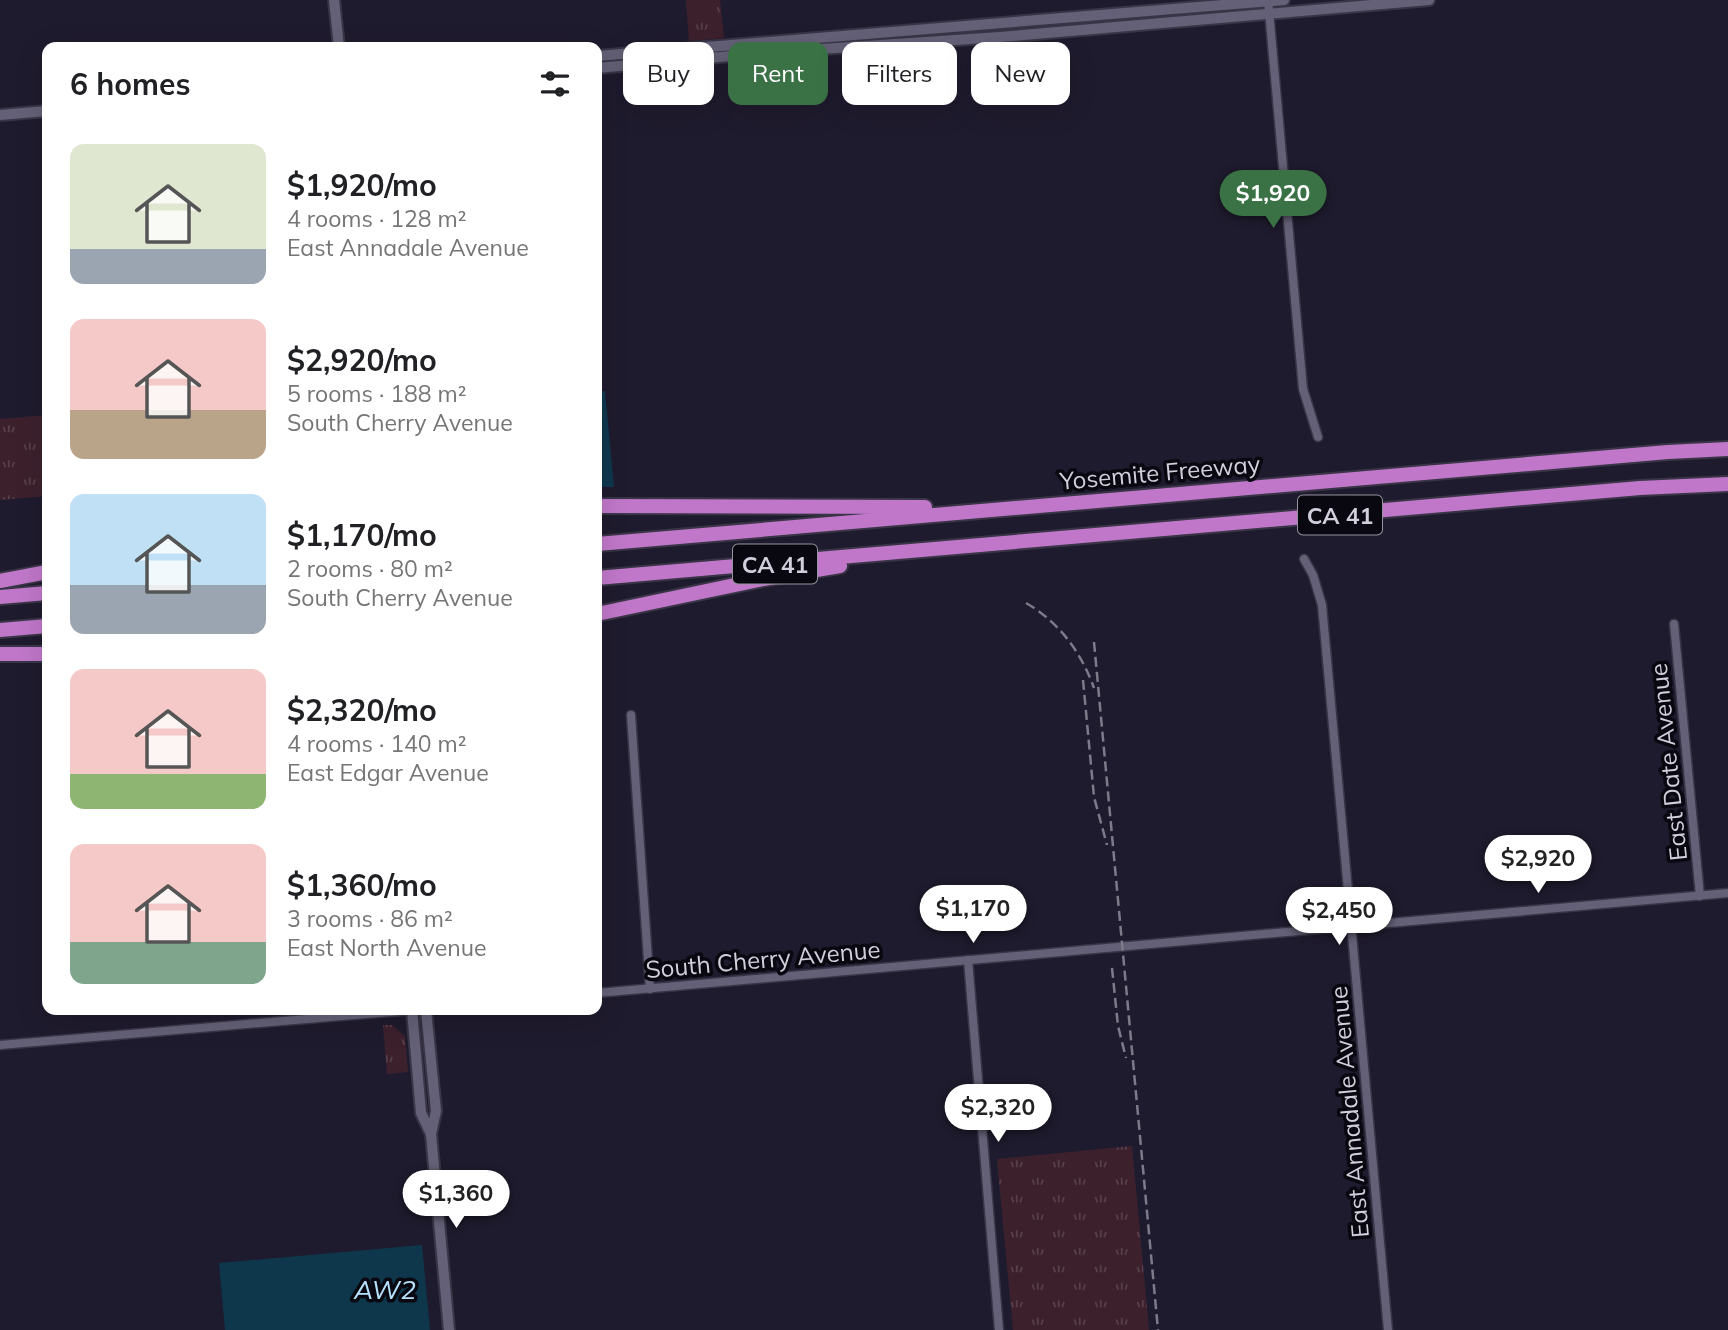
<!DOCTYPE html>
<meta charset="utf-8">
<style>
:root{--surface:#fff;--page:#f6f6f6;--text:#202124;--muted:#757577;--accent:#3a7246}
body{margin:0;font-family:Mulish,sans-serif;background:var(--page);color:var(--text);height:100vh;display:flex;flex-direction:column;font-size:26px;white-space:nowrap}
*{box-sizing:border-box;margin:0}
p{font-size:23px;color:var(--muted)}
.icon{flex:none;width:38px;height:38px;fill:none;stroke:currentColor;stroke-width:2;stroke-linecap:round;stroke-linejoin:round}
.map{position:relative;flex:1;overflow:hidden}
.details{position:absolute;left:42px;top:42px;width:560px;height:973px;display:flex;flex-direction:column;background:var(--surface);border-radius:14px;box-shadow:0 7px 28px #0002}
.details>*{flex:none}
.top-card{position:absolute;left:623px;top:42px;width:665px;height:63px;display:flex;gap:14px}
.price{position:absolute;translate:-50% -60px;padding:0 16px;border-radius:24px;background:#fff;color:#222;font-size:23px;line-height:46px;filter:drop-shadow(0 2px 4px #0008)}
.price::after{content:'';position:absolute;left:50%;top:42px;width:21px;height:16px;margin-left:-10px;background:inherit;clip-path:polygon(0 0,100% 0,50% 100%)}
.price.active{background:var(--accent);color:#fff}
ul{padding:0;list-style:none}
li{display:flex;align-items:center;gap:21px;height:175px;padding:0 28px}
li span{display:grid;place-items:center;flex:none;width:196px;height:140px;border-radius:14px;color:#555}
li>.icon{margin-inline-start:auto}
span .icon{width:84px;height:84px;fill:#fffc;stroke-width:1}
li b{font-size:30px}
h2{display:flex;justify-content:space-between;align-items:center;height:84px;padding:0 28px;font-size:30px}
.chip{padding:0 24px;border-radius:14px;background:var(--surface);box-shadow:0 7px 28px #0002;font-size:24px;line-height:63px}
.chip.active{background:var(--accent);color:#fff}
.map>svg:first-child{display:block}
.grass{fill:url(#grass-tufts)}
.water{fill:#0e374c}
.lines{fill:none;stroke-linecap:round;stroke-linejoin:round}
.street-casing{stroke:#393546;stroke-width:11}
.secondary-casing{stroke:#393546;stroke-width:14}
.highway-casing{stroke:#393546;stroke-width:18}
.street{stroke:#646077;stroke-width:8}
.secondary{stroke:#646077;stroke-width:10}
.highway{stroke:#c077c9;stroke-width:14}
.rail{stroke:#7d7a8a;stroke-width:2.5;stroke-dasharray:10 5;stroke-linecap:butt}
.labels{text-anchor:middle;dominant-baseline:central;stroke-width:7;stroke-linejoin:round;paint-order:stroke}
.shield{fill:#09070f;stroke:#95939e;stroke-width:2}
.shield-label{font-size:23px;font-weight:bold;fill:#d1cfdc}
.street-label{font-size:24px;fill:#d1cfdc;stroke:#09070f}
.water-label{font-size:26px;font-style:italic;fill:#b4e1fd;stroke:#09070f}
</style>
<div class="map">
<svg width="1728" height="1330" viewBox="0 0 1728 1330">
<defs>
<pattern id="grass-tufts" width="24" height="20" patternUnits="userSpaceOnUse" patternTransform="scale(1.75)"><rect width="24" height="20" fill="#3c212d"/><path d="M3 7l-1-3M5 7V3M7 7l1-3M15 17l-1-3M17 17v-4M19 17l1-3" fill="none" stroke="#57404b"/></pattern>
</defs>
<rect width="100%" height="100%" fill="#1f1b2e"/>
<!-- grass -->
<g class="grass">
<path d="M686,0h34l4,38 -35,3z"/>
<path d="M47,415v81l-47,4v-81z"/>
<path d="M383,1025h9l13,11 3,36 -21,2z"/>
<path d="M1132,1146l17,184h-136l-16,-171z"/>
</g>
<!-- water -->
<g class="water">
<path d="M597,391h8l9,96h-17z"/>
<path d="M422,1245l8,85h-205l-6,-67z"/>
</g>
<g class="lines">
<!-- street casing -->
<g class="street-casing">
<g id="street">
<path d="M1268,0l35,389 15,48"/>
<path d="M1304,559l9,16 9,30 66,725"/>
<path d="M1674,624l26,272"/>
<path d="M631,715l19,274"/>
<path d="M968,960l31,370"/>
<path d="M597,993l1131,-100"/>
<path d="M0,1045l413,-35"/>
</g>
</g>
<!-- secondary casing -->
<g class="secondary-casing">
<g id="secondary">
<path d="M334,0l5,47"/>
<path d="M597,56c229,-20 458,-36 687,-56"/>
<path d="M597,68l179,-16 224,-15 429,-37"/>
<path d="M0,115l47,-4"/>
<path d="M412,1010l9,103 10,21"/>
<path d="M426,1010l10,101 -5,23 18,196"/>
</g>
</g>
<!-- highway casing -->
<g class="highway-casing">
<g id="highway">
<path d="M597,506l328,1"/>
<path d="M597,544l1071,-92 60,-3"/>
<path d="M597,578l1043,-90 88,-4"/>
<path d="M0,581l47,-9"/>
<path d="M0,597l47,-4"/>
<path d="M597,614l166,-35 77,-13"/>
<path d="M0,630l47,-4"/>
<path d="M0,654h47"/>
</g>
</g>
<!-- street -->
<use href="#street" class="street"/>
<!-- secondary -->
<use href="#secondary" class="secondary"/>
<!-- highway -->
<use href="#highway" class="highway"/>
<!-- rail -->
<g class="rail">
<path d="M1026,603c33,19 55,49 68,85"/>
<path d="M1094,642l64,688"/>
<path d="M1083,680l11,117 13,48"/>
<path d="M1112,968l6,58 8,32"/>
</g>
</g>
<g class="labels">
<!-- shield labels -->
<g class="shield">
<rect x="1298" y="495.5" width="84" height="39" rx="5"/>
<rect x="733" y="544.5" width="84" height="39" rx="5"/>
</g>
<g class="shield-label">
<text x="1340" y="515">CA 41</text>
<text x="775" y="564">CA 41</text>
</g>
<!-- street labels -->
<g class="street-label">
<text transform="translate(1160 472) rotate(-5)">Yosemite Freeway</text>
<text transform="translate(1668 762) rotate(-96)">East Date Avenue</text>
<text transform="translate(763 959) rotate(-5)">South Cherry Avenue</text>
<text transform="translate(1349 1112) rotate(-95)">East Annadale Avenue</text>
</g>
<!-- water labels -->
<g class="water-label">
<text x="385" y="1289">AW2</text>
</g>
</g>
</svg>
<b class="price active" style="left:1273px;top:230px">$1,920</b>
<b class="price" style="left:1538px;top:895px">$2,920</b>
<b class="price" style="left:973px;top:945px">$1,170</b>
<b class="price" style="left:1339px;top:947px">$2,450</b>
<b class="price" style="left:998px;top:1144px">$2,320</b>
<b class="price" style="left:456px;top:1230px">$1,360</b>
<div class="top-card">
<a class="chip">Buy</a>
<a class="chip active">Rent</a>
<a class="chip">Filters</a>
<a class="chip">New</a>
</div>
<section class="details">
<h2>6 homes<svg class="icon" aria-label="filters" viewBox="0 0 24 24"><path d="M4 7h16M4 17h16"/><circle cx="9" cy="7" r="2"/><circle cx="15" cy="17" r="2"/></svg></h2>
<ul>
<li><span style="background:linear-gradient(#dfe7d0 75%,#9aa5b1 0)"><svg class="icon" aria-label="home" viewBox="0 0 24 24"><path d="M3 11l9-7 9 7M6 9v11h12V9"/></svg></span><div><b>$1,920/mo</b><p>4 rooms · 128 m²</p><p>East Annadale Avenue</p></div></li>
<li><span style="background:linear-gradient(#f6c9c9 65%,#b9a48a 0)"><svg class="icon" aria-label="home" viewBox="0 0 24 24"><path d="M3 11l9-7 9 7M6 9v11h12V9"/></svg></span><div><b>$2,920/mo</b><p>5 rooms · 188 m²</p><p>South Cherry Avenue</p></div></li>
<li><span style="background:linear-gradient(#bfe0f5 65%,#9aa5b1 0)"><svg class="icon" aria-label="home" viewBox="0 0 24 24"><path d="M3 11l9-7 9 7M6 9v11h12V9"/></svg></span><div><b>$1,170/mo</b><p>2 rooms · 80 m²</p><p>South Cherry Avenue</p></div></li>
<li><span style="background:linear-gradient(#f6c9c9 75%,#8fb573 0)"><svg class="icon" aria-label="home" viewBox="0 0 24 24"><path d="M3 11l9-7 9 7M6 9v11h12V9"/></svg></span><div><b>$2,320/mo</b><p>4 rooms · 140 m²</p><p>East Edgar Avenue</p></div></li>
<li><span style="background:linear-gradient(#f6c9c9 70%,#7fa58c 0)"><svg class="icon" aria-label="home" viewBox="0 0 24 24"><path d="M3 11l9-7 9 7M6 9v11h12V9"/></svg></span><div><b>$1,360/mo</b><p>3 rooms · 86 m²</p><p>East North Avenue</p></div></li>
</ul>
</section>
</div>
